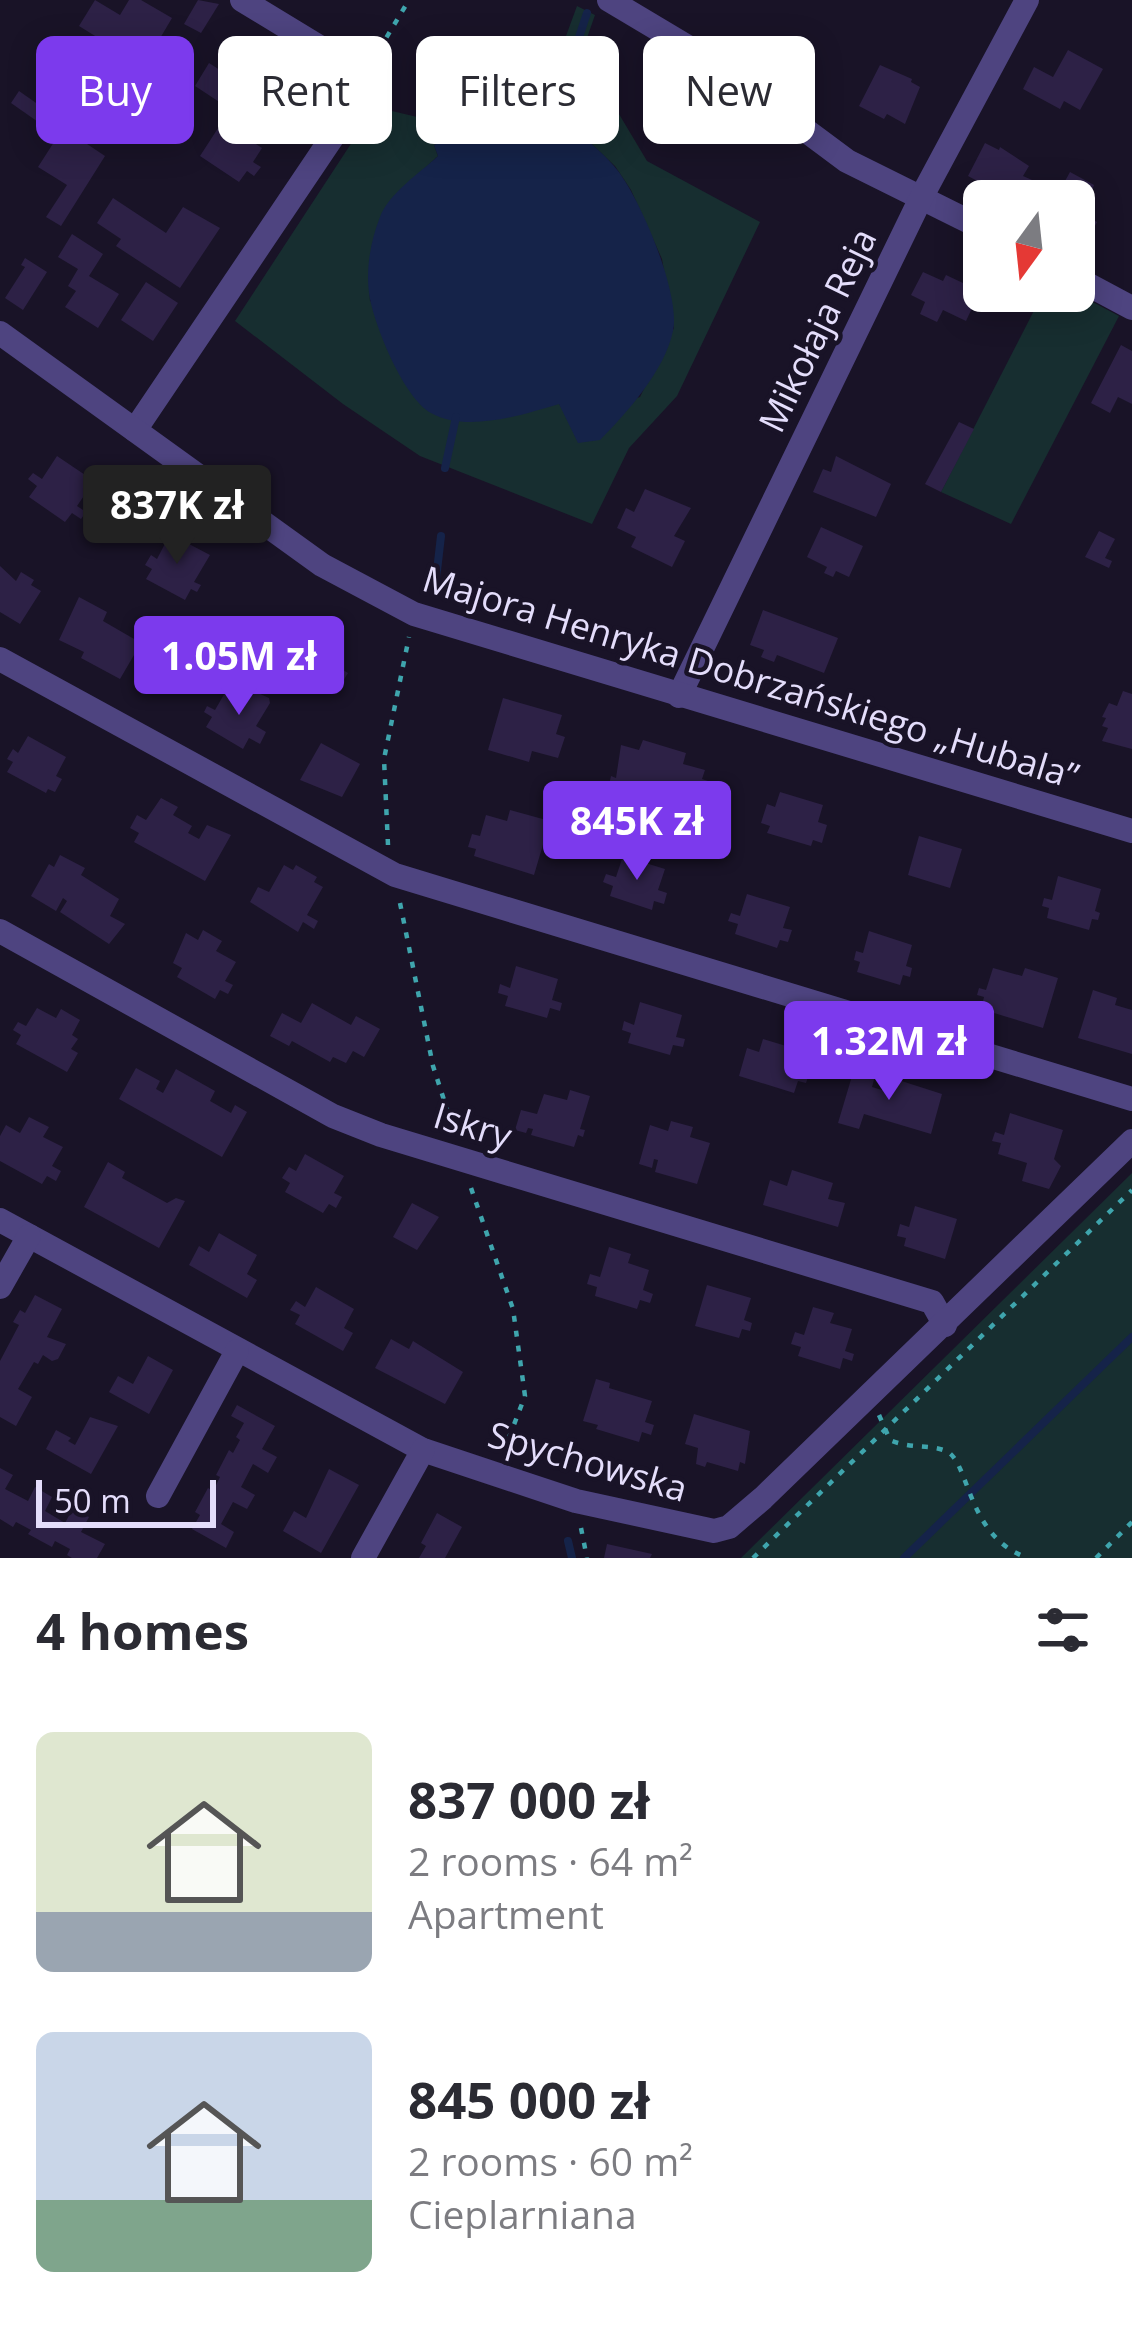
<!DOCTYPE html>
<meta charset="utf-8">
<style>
:root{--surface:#fff;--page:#f7f7f7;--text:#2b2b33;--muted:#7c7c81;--accent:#7c3aed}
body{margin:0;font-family:"Open Sans",sans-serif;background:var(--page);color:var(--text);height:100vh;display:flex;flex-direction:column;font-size:45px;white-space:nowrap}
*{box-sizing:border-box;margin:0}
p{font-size:39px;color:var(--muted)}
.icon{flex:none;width:66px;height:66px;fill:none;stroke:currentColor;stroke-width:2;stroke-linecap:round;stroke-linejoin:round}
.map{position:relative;height:1558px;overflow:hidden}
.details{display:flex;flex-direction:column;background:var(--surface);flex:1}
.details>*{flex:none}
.banner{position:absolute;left:36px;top:36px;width:1062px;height:108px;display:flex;gap:24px}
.needle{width:78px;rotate:195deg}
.controls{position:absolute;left:963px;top:180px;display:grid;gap:24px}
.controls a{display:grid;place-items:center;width:132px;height:132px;border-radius:18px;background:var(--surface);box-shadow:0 6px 30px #0003;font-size:60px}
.scale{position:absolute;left:36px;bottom:30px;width:180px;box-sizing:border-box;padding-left:12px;border:6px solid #e4ddfb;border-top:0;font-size:33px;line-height:42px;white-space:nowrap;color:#e4ddfb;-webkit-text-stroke:9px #191327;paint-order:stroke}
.price{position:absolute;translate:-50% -102px;padding:0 27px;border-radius:12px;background:var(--accent);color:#fff;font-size:39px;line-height:78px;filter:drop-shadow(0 3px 6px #0008)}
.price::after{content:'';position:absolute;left:50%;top:72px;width:36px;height:27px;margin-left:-18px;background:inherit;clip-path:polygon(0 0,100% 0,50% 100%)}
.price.current{background:#222;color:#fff}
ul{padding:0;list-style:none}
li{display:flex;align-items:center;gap:36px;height:300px;padding:0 36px}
li span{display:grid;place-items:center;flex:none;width:336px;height:240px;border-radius:18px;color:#555}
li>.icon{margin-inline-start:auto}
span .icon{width:144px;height:144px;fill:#fffc;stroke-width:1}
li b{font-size:51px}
h2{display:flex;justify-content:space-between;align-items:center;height:144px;padding:0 36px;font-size:51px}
.chip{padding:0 42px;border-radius:18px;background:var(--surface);box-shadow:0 6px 30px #0003;font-size:42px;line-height:108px}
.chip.current{background:var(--accent);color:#fff}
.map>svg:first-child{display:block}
.green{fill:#172e30;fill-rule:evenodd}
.water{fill:#152349}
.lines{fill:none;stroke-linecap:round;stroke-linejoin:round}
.stream{stroke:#152349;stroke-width:8}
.building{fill:#2d2146}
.path{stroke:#3fa5ad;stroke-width:4.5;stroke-dasharray:6 9;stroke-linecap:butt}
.minor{stroke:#4e4480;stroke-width:24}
.tertiary{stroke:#4e4480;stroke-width:24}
.labels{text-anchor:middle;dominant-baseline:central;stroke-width:9;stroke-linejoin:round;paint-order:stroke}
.street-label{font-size:36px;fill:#e4ddfb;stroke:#191327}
</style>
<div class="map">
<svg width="1132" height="1558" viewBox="0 0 1132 1558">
<rect width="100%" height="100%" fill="#191327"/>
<!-- green -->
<g class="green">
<path d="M577,6l18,9 -14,40 -5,27 37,22 34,57 113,61 -83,174 -48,52 -37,76 -172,-68 -77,-52 -108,-83 140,-214 76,18 95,-47 9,-12zM554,93l19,1 -7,26 49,46 16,24 31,69 12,69 -34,69 -72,20 -9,-13 -189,-103c-5,-78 14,-95 68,-145l-4,-11z"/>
<path d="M1044,291h28l47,25 -108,208 -70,-32z"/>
<path d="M1132,1173v385h-391z"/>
</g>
<!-- water -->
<path class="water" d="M554,93l20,1 -8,27c16,15 34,29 48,45 25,28 67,128 59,165 -8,39 -46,82 -73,109l-22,3 -19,-39c-37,11 -92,29 -128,9 -27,-15 -55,-84 -61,-114 -5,-26 0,-57 10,-82 9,-24 40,-44 58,-61l-4,-11z"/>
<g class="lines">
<!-- stream -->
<g class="stream">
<path d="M558,101l29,-88"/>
<path d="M445,468l11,-51"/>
<path d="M435,588l6,-52"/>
<path d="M568,1541l4,17"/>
<path d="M904,1558l228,-221"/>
</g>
</g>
<!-- building -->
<g class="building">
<path d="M95,0l25,15 9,-15h12l31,18 -13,22 12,7 5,-9 5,3 -18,31 -50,-36 -5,8 -29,-18z"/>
<path d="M198,0l21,4 -18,29 -17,-9z"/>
<path d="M238,48l72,46 -13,21 -15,-9 -9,14 -21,-13 10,-16 -11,-7 -18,27 -38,-25 14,-23 14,9z"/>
<path d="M1068,50l35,19 -23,41 -16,-9 -4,8 -37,-20 11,-22 19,10z"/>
<path d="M880,65l32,14 -1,3 9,5 -15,37 -18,-10 -3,5 -25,-13z"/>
<path d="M19,91l30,21 -8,12 -30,-21z"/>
<path d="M222,122l40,26 -9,14 8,5 -7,9 -7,-5 -8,11 -39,-26z"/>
<path d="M63,128l42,28 -44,70 -15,-9 21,-32 -29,-18z"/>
<path d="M985,143l14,7 1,-3 29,19 -6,10 9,4 -9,18 -9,-4 -3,5 -43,-23z"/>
<path d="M1070,172l24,13 -10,30 13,7 -11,21 -12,-7v-35h-20z"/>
<path d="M113,198l53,35 17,-26 37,21 -40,60 -64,-42 5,-7 -24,-16z"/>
<path d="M72,234l31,20 -14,22 30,18 -21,34 -33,-21 11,-16 -8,-5 10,-17 -20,-12z"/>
<path d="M25,258l22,14 -24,38 -18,-12 20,-31 -4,-2z"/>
<path d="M923,272l20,9 3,-6 34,16 -14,30 -23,-11 -6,12 -17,-8 5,-12 -14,-7z"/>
<path d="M146,282l32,21 -25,38 -32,-21z"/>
<path d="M1121,345l11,6v53l-14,-7 -8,16 -19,-10z"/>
<path d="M959,422l15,7 -33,63 -16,-8z"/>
<path d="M57,456l37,25 -17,25 9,6 -5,7 -9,-6 -7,9 -36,-25 8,-11 -9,-7 5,-6 9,6z"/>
<path d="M836,456l55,28 -15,33 -63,-25 10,-23 8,3z"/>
<path d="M645,489l46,19 -17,28 11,5 -13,26 -41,-20 5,-10 -19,-9 9,-20 8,4z"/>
<path d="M821,527l42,19 -14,31 -13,-6 -3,6 -9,-4 3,-6 -20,-10z"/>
<path d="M1099,531l16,8 -10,19 7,3 -3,7 -24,-11z"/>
<path d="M170,534l40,21 -16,27 7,3 -4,7 -6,-3 -6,11 -39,-21 6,-10 -7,-4 6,-10 6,4z"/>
<path d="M0,566l16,15 5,-9 13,8 -3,5 10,6 -21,33 -20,-12z"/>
<path d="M79,597l28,15 -4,9 38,22 -21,36 -39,-21 3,-6 -25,-12z"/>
<path d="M763,610l75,28 -14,35 -47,-18 -3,7 -13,-5 3,-7 -14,-5z"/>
<path d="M306,618l38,21 -13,24 17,10 -10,16 -20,-4 -46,-29 9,-15 9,5z"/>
<path d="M251,690l18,8 1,5 -14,23 10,6 -6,12 -11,-6 -6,11 -37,-22 6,-10 -8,-5 3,-6 8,4 11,-19 19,10z"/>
<path d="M1123,691l9,3v55l-30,-8 6,-13 -6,-2 4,-8 -4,-1 7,-14 8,3z"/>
<path d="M503,698l59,17 -6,19 9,3 -7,21 -26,-7 -3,11 -41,-12z"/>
<path d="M28,736l38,21 -10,19 6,3 -7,13 -7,-3 -2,4 -39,-21 6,-10 -6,-3 6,-10 5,4z"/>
<path d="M643,740l43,13 -3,11 22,6 -3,9 9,3 -7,20 -8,-2 -3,11 -84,-26 2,-9 5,2 5,-33 18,5z"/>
<path d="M321,743l39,21 -18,33 -42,-17z"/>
<path d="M780,792l43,13 -5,17 9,3 -5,18 -9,-3 -2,6 -44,-13 3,-7 -9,-3 6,-19 8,3z"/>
<path d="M161,798l17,9 -5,8 19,11 -4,7 11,6 8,-14 24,10 -26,46 -71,-39 5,-9 -9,-5 7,-13 9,5z"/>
<path d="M510,810l40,11 -16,54 -60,-19 2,-7 -8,-2 4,-13 8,2 6,-21 21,6z"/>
<path d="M919,836l43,13 -12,39 -42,-13z"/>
<path d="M60,855l25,13 -4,7 38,24 -9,17 15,8 -16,20 -49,-32 7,-11 -4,-3 -7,13 -25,-15 18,-32 5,3z"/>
<path d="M623,856l42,13 -7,21 9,3 -3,11 -10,-3 -2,9 -42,-14 3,-10 -10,-4 3,-8 10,3z"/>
<path d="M284,865l9,5 3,-5 21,12 -3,5 9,5 -16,28 11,6 -4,8 -11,-7 -5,10 -48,-30 8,-15 11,5z"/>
<path d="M1058,876l43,13 -6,22 5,2 -2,7 -6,-1 -3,11 -42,-12 2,-10 -7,-2 2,-8 8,2z"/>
<path d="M747,894l43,13 -7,21 9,2 -4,12 -8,-2 -3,8 -42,-14 3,-10 -10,-3 3,-8 9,3z"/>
<path d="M203,930l19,11 -6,10 20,11 -11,19 8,4 -5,9 -8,-4 -5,9 -38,-22 5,-9 -9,-5 13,-30 12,7z"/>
<path d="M869,931l43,14 -6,21 6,2 -2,9 -7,-2 -3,10 -43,-13 3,-10 -6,-2 2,-9 7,2z"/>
<path d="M516,966l42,13 -6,21 10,3 -2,8 -10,-3 -3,10 -42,-12 3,-10 -10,-3 2,-9 10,4z"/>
<path d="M993,968l29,8 3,-8 33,10 -15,50 -62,-19 3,-12 -7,-2 2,-7 7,2z"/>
<path d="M1093,990l24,8 -2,7 17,5v44l-54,-16z"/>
<path d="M640,1002l42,13 -6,22 9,2 -2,8 -10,-2 -3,10 -42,-12 3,-10 -9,-3 2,-9 10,4z"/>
<path d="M312,1003l39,22 5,-9 24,13 -16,28 -11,-6 -7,12 -13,-6 -3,5 -38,-21 -3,5 -19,-10 12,-23 19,10z"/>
<path d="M37,1008l19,10 5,-9 19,11 -8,15 6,4 -7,10 7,4 -11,19 -51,-28 5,-9 -8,-5 5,-8 8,4z"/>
<path d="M763,1039l43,13 -6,20 9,2 -3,9 -8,-2 -4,12 -55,-17 8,-28 12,4z"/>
<path d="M855,1066l21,6 -4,15 10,3 4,-14 56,18 -11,40 -67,-20 -5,15 -21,-6z"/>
<path d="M136,1068l24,13 -4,8 7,4 13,-24 39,22 -5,10 21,12 4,-8 12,7 -25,45 -103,-58z"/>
<path d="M570,1090l20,6 -10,33 5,1 -2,7 -5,-2 -4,12 -43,-12 2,-6 -5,-1 -2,5 -11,-3 6,-20 16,4 7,-20 23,6z"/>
<path d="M1010,1113l53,17 -9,29 7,7 -12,23 -27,-8 5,-18 -29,-9 3,-11 -9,-2 3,-9 9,3z"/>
<path d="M29,1117l20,10 -6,10 20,10 -11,19 9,5 -5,10 -9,-5 -5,8 -42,-23v-25l6,-11 14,8z"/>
<path d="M671,1121l22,6 -3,10 20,6 -13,41 -42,-12 3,-12 -4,-1 -2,9 -13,-4 11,-39 18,6z"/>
<path d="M305,1154l39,22 -10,17 8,4 -6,11 -7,-4 -6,9 -38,-21 5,-9 -8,-5 7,-11 7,4z"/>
<path d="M108,1162l17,10 -3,6 45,25 9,-5 9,3 -26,47 -75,-41z"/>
<path d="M792,1170l41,13 -5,16 17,4 -7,24 -75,-22 7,-25 17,6z"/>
<path d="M412,1203l27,14 -22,33 -24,-13z"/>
<path d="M915,1206l42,13 -12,40 -41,-13 2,-8 -9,-2 3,-12 9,3z"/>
<path d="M219,1233l38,22 -10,19 10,6 -10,18 -58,-33 10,-19 10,6z"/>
<path d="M609,1247l22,7 -3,9 21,7 -6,20 10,4 -3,9 -10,-3 -3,9 -42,-13 2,-9 -10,-3 3,-10 10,3z"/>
<path d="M707,1285l44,13 -7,22 8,3 -2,8 -8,-2 -3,9 -44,-12z"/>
<path d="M316,1287l38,22 -10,19 9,5 -10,18 -48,-27 5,-9 -10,-5 6,-9 9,6z"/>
<path d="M35,1295l27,14 -15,28 19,7 -8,15 -6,2 -9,-6 -5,9 -4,-2 -16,27 14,8 -16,29 -16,-9v-56l19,-36 -6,-3 7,-12 5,3z"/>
<path d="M813,1307l21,6 -4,10 22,6 -7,22 9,3 -2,7 -9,-3 -3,11 -42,-13 3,-9 -10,-3 4,-12 9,3z"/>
<path d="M391,1339l18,10 4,-8 50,31 -18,32 -70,-36z"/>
<path d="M148,1356l25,14 -24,44 -40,-22 9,-16 15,8z"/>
<path d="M596,1379l14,4 -1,5 43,13 -7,21 9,3 -3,10 -9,-3 -3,10 -43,-13 2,-4 -15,-4z"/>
<path d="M237,1405l38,21 -13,23 15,8 -9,16 -15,-9 -12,23 14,8 -8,14 -14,-7 -12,22 13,8 -8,16 -34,-19 8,-14 -5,-3 13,-24 5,3 7,-14 -4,-2 13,-25 4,3 7,-13 -4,-3 8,-14 -13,-7z"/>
<path d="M694,1414l56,17 -5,33 -5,-2 -2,9 -31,-9 -2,5 -9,-3 2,-16 -13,-4z"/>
<path d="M90,1417l28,9 -27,48 -45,-25 10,-19 15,8 -3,3 7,4z"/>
<path d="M0,1468l13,7 -8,14 23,12 7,-14 17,10 -7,14 20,12 8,-15 16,9 -8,15 24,12 -8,14h-25l-5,-3 3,-6 -15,-8 -3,6 -24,-13 3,-4 -15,-8 -3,5 -13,-8z"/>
<path d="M329,1469l30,16 -38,68 -38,-22 11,-20 12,7z"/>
<path d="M437,1513l25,14 -17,31h-26l7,-12 -5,-3z"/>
<path d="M607,1544l45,10 -2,4h-46z"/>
</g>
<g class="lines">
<!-- path -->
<g class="path">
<path d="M371,63l38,-63"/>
<path d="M388,845l-4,-86 25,-122"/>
<path d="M400,903l33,163 21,65"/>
<path d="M471,1188l42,121 12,87 -22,57"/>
<path d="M879,1415l11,25c20,9 39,4 56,11 24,10 20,86 82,107"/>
<path d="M581,1528l6,30"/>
<path d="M753,1558l379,-368"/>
<path d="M1096,1558l36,-36"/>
</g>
<!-- minor -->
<g class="minor">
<path d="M609,0l109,65 129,96 137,68"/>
<path d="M1074,277l58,31"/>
<path d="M135,430l217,-322 4,-20 -12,-26 -102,-62"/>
<path d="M0,659l395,216 737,224"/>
<path d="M679,696l243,-500 105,-196"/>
<path d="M0,931l333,185 48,19 551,167 13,23"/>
<path d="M0,1220l423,230 153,51 138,30 15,-4 34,-29 369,-357"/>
<path d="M0,1287l29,-51"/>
<path d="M158,1496l79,-145"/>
<path d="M363,1558l60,-108"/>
</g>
<!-- tertiary -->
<path class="tertiary" d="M0,333l322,232 92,49 718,217"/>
</g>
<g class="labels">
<!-- street labels -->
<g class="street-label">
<text transform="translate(817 330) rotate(-64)">Mikołaja Reja</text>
<text transform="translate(751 677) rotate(17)">Majora Henryka Dobrzańskiego „Hubala”</text>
<text transform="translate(473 1125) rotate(17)">Iskry</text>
<text transform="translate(588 1461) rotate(16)">Spychowska</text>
</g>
</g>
</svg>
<div class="controls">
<a><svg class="needle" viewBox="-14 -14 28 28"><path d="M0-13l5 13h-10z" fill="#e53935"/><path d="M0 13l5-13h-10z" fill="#7c7c81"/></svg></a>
</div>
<div class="scale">50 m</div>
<b class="price current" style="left:177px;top:567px">837K zł</b>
<b class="price" style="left:239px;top:718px">1.05M zł</b>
<b class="price" style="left:637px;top:883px">845K zł</b>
<b class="price" style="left:889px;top:1103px">1.32M zł</b>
<div class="banner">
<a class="chip current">Buy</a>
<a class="chip">Rent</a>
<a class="chip">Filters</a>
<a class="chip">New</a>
</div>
</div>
<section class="details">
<h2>4 homes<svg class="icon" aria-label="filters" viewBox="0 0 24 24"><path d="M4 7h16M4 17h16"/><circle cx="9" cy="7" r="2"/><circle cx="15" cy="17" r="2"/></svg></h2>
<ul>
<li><span style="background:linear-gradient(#dfe7d0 75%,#9aa5b1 0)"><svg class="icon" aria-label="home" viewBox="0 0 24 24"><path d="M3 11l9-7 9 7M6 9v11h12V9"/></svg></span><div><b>837 000 zł</b><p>2 rooms · 64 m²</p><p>Apartment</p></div></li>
<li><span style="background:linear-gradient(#c9d6e8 70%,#7fa58c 0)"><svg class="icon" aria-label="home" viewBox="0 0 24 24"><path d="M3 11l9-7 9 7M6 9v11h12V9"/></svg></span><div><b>845 000 zł</b><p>2 rooms · 60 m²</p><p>Cieplarniana</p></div></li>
</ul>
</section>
